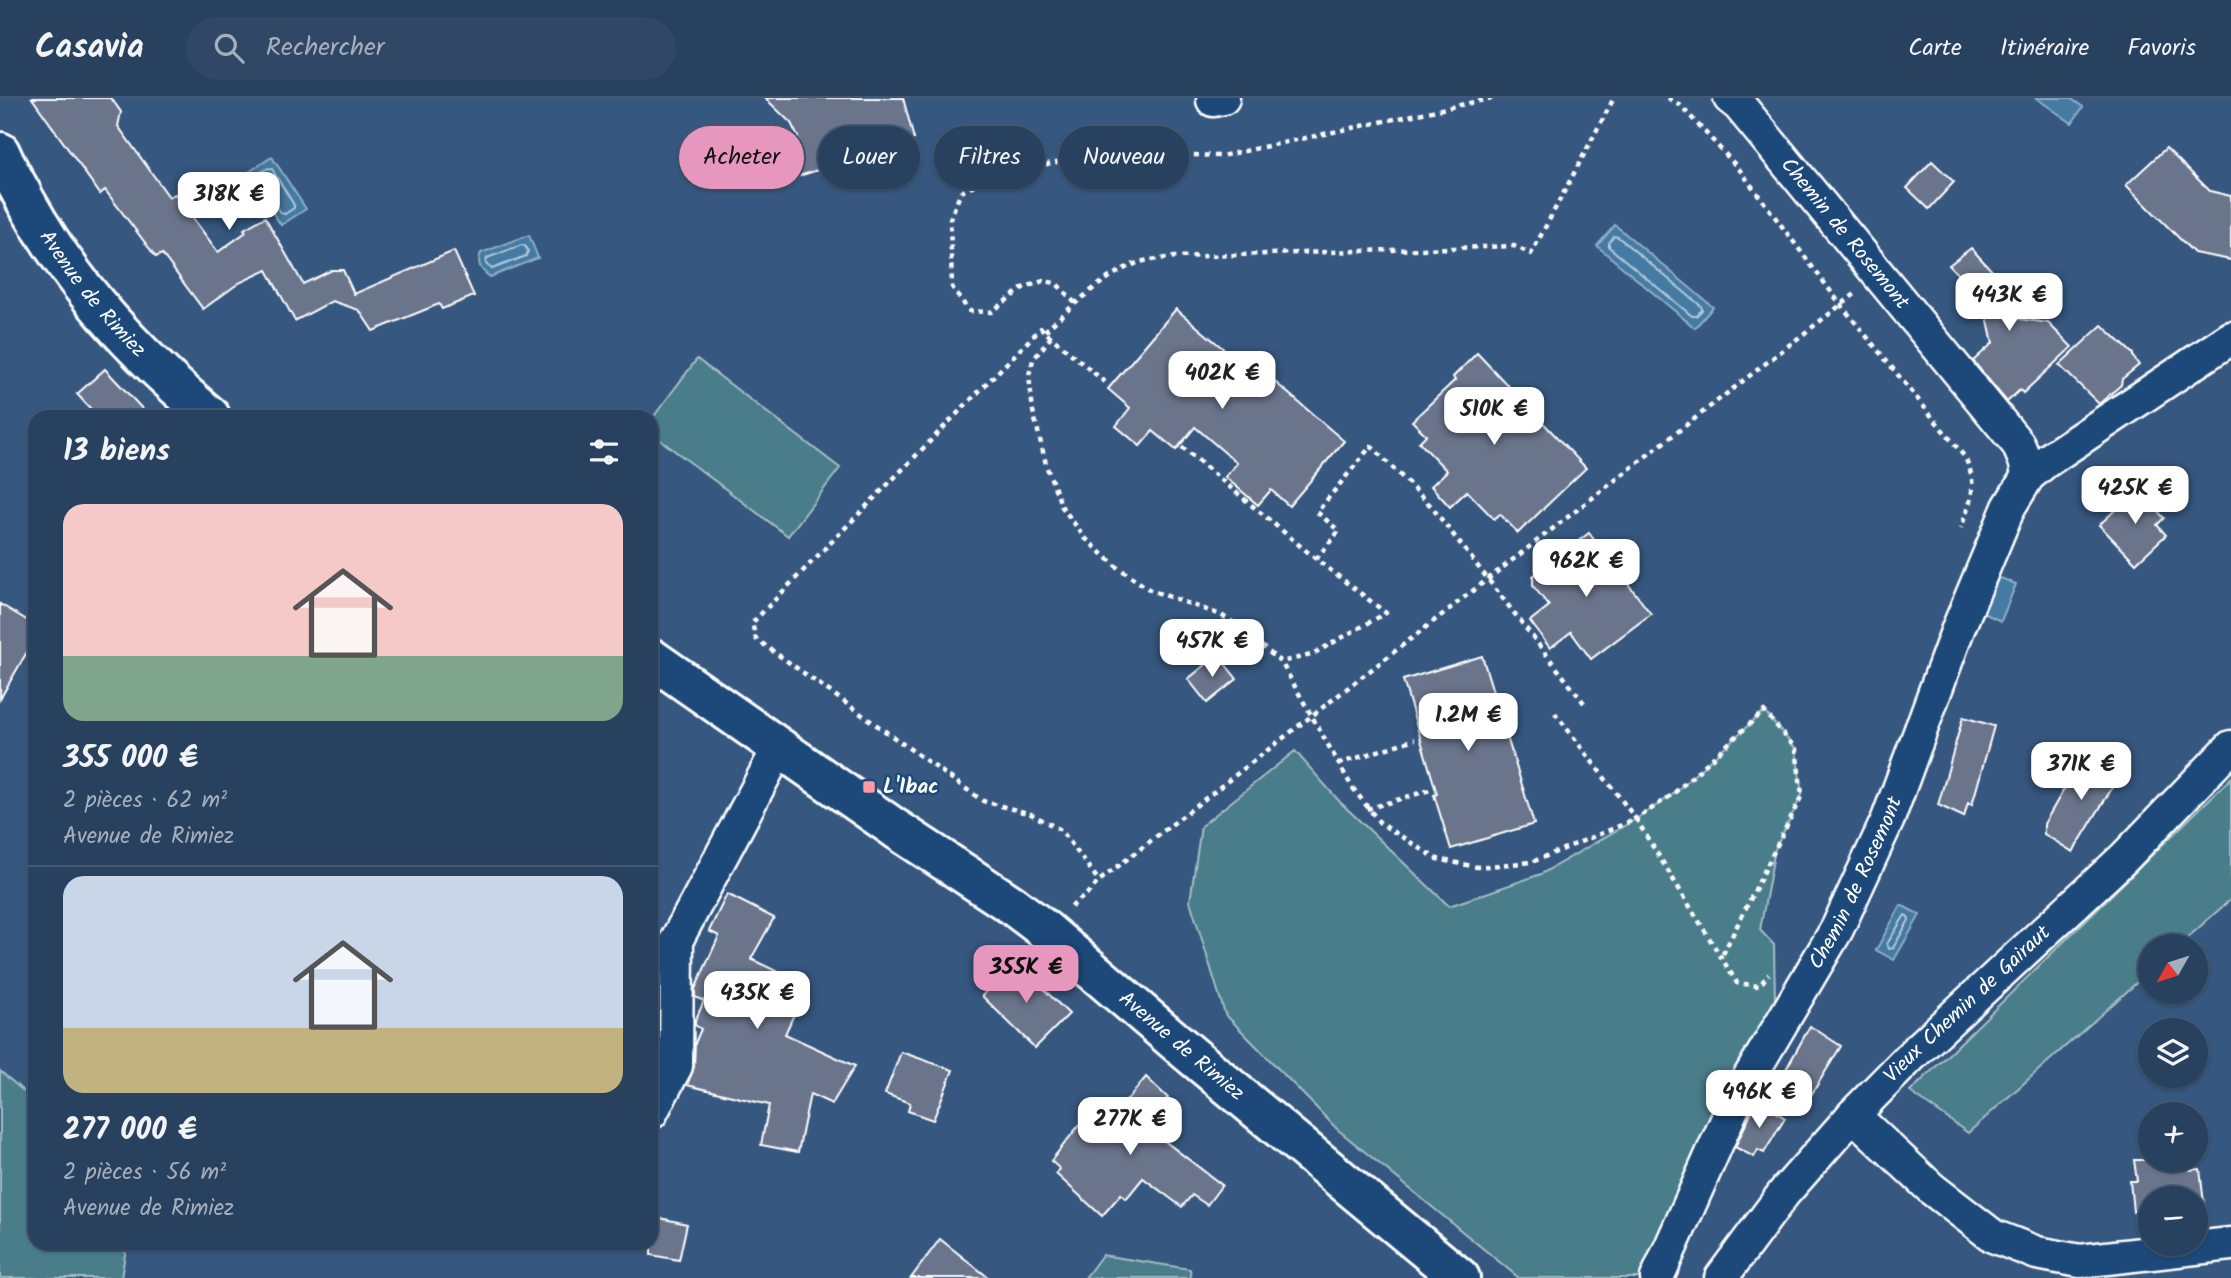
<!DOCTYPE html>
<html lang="fr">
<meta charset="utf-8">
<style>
:root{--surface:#28415f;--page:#304865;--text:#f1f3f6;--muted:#a5afbd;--line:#445a74;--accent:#e797bd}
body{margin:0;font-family:Kalam,sans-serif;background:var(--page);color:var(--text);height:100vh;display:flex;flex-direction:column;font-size:26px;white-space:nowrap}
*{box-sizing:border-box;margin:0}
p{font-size:23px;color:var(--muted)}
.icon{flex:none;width:38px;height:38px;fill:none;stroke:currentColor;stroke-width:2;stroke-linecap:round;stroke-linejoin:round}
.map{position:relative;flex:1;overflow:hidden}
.panel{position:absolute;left:28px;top:312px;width:630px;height:840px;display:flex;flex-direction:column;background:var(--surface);border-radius:21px;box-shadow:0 2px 5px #0004,0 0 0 2px var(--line)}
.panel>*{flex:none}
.guide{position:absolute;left:679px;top:28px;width:665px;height:63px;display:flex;gap:14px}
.needle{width:46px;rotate:231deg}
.buttons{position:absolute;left:2138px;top:836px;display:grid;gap:14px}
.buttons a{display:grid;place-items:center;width:70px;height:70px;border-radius:50%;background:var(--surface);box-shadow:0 2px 5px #0004,0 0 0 2px var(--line);font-size:35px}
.price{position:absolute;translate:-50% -60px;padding:0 16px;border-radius:14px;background:#fff;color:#222;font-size:23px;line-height:46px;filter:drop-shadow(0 2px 4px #0008)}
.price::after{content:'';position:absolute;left:50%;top:42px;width:21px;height:16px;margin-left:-10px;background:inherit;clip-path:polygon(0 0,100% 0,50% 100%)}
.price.selected{background:var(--accent);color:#111}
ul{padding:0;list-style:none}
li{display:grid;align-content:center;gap:14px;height:371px;padding:0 35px}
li+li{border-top:2px solid var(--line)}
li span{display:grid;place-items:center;height:217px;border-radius:21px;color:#555}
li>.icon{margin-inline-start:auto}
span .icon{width:126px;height:126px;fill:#fffc;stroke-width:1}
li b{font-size:30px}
h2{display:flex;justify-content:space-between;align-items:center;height:84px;padding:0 35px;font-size:30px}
.chip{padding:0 24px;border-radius:32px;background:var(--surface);box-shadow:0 2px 5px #0004,0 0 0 2px var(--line);font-size:24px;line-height:63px}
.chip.selected{background:var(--accent);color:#111}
header{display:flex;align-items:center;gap:42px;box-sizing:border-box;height:98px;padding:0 35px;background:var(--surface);border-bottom:2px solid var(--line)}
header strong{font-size:33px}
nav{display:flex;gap:38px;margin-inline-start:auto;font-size:24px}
.search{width:490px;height:63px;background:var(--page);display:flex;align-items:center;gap:18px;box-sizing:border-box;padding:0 24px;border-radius:38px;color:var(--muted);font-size:26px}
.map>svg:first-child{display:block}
.green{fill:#4a7d8a;stroke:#a4bec4;stroke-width:2}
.water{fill:#447aa2;stroke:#8fafc7;stroke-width:2}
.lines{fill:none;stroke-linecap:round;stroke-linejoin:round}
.shore{stroke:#b4cada;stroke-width:2}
.building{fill:#6b748c;stroke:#fff;stroke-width:2}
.street-casing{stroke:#fff;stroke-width:37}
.secondary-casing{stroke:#fff;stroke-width:44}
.path{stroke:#fff;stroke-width:4.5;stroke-dasharray:5 5;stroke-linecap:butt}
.street{stroke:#1f4a7a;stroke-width:32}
.secondary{stroke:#1f4a7a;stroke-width:38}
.poi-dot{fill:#ff9aa2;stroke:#1f4a7a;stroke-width:2.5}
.labels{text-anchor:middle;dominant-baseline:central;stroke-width:5;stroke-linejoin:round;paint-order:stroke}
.street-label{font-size:21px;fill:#fff;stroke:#1f4a7a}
.poi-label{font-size:21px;font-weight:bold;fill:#fff;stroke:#1f4a7a;text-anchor:start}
</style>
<header>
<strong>Casavia</strong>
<div class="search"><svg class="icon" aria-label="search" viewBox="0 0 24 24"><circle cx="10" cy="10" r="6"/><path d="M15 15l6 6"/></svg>Rechercher</div>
<nav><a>Carte</a><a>Itinéraire</a><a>Favoris</a></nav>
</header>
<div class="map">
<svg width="2231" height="1180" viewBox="0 0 2231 1180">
<rect width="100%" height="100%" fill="#36577f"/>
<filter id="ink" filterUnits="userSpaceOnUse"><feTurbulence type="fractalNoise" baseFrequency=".0143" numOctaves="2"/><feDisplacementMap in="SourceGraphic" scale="14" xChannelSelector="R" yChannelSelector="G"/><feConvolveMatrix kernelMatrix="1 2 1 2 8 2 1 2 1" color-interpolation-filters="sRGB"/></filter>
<g filter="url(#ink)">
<!-- green -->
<g class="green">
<path d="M697,261l143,109 -52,68 -137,-103v-13z"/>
<path d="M1764,613l32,38 6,46 -27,54 -15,81 14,15 1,54 -66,136 -64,143h-126l-182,-149 -112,-115 -35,-113 11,-75 94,-75 45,51 109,104 92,-32 95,-55 36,-24z"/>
<path d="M2231,680v121l-54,48h-26v23l-183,163 -58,-41z"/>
<path d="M0,973l35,30v141l92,1 -6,35h-121z"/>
<path d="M1102,1157l88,14 1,9h-106z"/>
</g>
<!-- water -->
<g class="water">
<path d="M2036,0h34l13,9 -11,16z"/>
<path d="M272,59l34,52 -25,16 -34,-52z"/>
<path d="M1615,127l98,82 -18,21 -98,-82z"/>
<path d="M529,137l9,23 -48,19c-9,-7 -14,-13 -9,-24z"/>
<path d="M1998,479l18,7 -15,37 -18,-8z"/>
<path d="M1901,807l19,10 -26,45 -18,-10z"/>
</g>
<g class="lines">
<!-- shore -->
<g class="shore">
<path d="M268,70l4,1 22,36v3l-9,6 -4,-1 -23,-36 1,-4z"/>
<path d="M1614,138l4,1 83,69 1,4 -6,6h-4l-83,-69v-4z"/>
<path d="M522,147l3,1 3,5 -2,5 -34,13 -6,-5 1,-6z"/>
<path d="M1905,817l3,2 1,3 -16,28 -4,1 -2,-5z"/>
</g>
</g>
<!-- building -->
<g class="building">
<path d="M32,0h79l10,14 -3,14 51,71 6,-3 43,58 28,-20 -2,-3 21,-12 38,67 29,-14h11l11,24 100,-43 20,45 -32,13 -3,-5 -66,27 -14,-21 -27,-9 -37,20 -28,-51 -28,13 -36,26 -41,-55 -6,3 -51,-67 -5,4z"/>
<path d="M765,0h138l11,41 -124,40 9,-26 -1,-16 -7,-14z"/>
<path d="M2166,50l44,43 21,5v64l-37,-7 -68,-68z"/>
<path d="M1932,63l22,21 -25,27 -22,-21z"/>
<path d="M1971,150l36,39 6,31 35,5 24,24 -49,46 -3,-3 -13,12 -34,-41 20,-18 -9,-41 -35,-37z"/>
<path d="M1176,211l94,79 5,-6 69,59 -55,65 -18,-16 -13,15 -33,-28 12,-14 -42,-36 -19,23 -23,-19 -13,15 -24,-20 14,-18 -22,-19z"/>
<path d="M2102,227l31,29v3l6,8 -17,14 -1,6 -22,19 -40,-39z"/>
<path d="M1477,255l109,115 -68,65 -18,-19 -6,5 -27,-28 -17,16 -19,-21 16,-15 -28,-29 7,-7 -14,-14 43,-41 -2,-3z"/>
<path d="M105,271l44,47h-52l-20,-22z"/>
<path d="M2138,391l26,29 -7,7 9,10 -30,28 -37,-38z"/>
<path d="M1589,435l62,81 -60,45 -20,-27 -21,16 -20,-27 19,-15 -16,-20v-10z"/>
<path d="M0,506l35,21v13l-35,61z"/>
<path d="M1218,557l19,24 -30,24 -19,-24z"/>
<path d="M1482,558l52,168 -83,25 -17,-54 3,-1 -34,-114z"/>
<path d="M1963,619l31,9 -22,79 -4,-2 -4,14 -26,-12z"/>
<path d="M2092,654l31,18 -50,82 -29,-18v-10l23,-40 6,2z"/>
<path d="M727,796l47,24 -23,41 56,27 -22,48 70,32 -23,38 -22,-10 -12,58 -37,-7 8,-40 -82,-20 7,-18 1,-24 6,-14 -6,-4v-4l9,-20 -9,-4v-8l24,-53 -10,-5z"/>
<path d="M1016,864l53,52 -34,34 -53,-52z"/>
<path d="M1810,928l31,20 -39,64 -29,-17z"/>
<path d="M901,954l52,18 -20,50 -25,-9 2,-8 -25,-9z"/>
<path d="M1146,979l22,21 -23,28 77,59 -15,20 -15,-10 -10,12 -39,-29 -17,21 -5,-5 -19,22 -46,-42 4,-5 -9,-8 29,-37 6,6 13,-15 9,8z"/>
<path d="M1757,1002l28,18 -21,35 -6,-3 -4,7 -19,-10z"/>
<path d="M2134,1062h55l1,10 10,-1 4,35 -8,1v-6h-45v11l-18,2 -3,-31h7z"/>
<path d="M651,1118l36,8 -8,36 -28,-5z"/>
<path d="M940,1141l49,39h-78z"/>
</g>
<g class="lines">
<!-- street casing -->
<g class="street-casing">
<g id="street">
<path id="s1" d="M1730,0l9,7 279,339 8,19 2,13"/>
<path d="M1213,2l10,-2"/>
<path d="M651,1015l25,-47 1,-127 102,-191"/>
<path d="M1853,1017l79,74 61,47 44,17 43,8 151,-17"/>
<path id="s2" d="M1657,1180l79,-178 101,-171 51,-110 70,-190 51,-122 19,-31 17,-14 186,-124"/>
<path id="s3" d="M1721,1180l63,-85 69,-78 60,-61 211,-196 107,-111"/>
</g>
</g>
<!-- secondary casing -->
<g class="secondary-casing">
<g id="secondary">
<path id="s4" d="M0,54c7,17 17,32 25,48 49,88 109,152 185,216"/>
<path id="s5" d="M651,560l245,171 116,76 33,25 145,124 270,224"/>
</g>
</g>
<!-- path -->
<g class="path">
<path d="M1668,0l12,7 59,64 102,136 123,151c15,28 7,44 -3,72"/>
<path d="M1075,205l-19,-20 -13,-2 -20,7 -32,24 -22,-1 -17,-24 -2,-68 11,-27 30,-16 112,-24 118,4 272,-58"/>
<path d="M1045,233c26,-24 58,-55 92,-68 11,-4 26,-4 38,-6l339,-11 17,8 83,-156"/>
<path d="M1051,239l-10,-9 -289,295 4,16 227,162 48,13 30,16 38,51"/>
<path d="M1105,284l-54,-45 -18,23 -4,15 4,36 14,57 15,39 23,31 31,28 34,24 71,25 13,8 47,39 71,125 28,36 57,36 40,8 55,-5 104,-43 101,164 22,3 10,-12"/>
<path d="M1182,349l134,112 70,54 -75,42 -30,7"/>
<path d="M1316,461l23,-28 -22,-19 54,-66 60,60 153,197"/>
<path d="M1555,615l81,106 36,-24 92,-84 32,38 6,46 -80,161"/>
<path d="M1338,666l77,-25"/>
<path d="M1367,711l63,-19"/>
<path d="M1071,809l18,-15 10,-11 756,-587"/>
</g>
<!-- street -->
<use href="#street" class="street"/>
<!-- secondary -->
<use href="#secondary" class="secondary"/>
</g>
</g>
<!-- markers -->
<rect class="poi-dot" x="862" y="682" width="14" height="14" rx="3.5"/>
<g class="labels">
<!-- street labels -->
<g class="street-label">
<text stroke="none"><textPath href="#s1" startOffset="178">Chemin de Rosemont</textPath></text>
<text stroke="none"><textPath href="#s4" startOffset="170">Avenue de Rimiez</textPath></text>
<text stroke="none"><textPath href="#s2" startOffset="443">Chemin de Rosemont</textPath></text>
<text stroke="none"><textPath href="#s3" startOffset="369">Vieux Chemin de Gairaut</textPath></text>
<text stroke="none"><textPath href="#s5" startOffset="658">Avenue de Rimiez</textPath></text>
</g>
<!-- poi labels -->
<g class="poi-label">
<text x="883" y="689">L'Ibac</text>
</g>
</g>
</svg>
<div class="buttons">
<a><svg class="needle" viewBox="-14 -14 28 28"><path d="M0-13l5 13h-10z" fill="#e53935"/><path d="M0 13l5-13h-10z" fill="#a5afbd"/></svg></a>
<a><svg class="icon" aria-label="layers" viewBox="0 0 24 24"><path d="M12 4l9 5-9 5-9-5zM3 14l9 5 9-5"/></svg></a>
<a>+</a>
<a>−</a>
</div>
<b class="price" style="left:229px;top:134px">318K €</b>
<b class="price" style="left:2009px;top:235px">443K €</b>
<b class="price" style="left:1222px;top:313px">402K €</b>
<b class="price" style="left:1494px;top:349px">510K €</b>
<b class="price" style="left:2135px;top:428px">425K €</b>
<b class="price" style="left:1586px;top:501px">962K €</b>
<b class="price" style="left:1212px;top:581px">457K €</b>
<b class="price" style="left:1468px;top:655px">1.2M €</b>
<b class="price" style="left:2081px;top:704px">371K €</b>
<b class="price selected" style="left:1026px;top:907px">355K €</b>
<b class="price" style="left:757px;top:933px">435K €</b>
<b class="price" style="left:1759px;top:1032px">496K €</b>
<b class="price" style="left:1130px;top:1059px">277K €</b>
<div class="guide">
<a class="chip selected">Acheter</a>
<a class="chip">Louer</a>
<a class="chip">Filtres</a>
<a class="chip">Nouveau</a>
</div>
<section class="panel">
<h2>13 biens<svg class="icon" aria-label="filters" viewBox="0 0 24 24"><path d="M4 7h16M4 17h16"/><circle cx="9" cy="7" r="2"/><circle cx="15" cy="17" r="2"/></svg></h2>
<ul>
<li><span style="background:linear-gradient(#f6c9c9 70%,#7fa58c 0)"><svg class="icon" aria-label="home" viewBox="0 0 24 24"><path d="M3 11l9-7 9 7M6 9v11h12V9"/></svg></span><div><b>355 000 €</b><p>2 pièces · 62 m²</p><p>Avenue de Rimiez</p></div></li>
<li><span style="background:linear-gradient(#c9d6e8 70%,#c2b280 0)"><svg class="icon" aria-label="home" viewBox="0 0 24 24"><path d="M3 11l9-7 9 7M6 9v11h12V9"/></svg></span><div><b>277 000 €</b><p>2 pièces · 56 m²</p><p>Avenue de Rimiez</p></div></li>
</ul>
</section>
</div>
